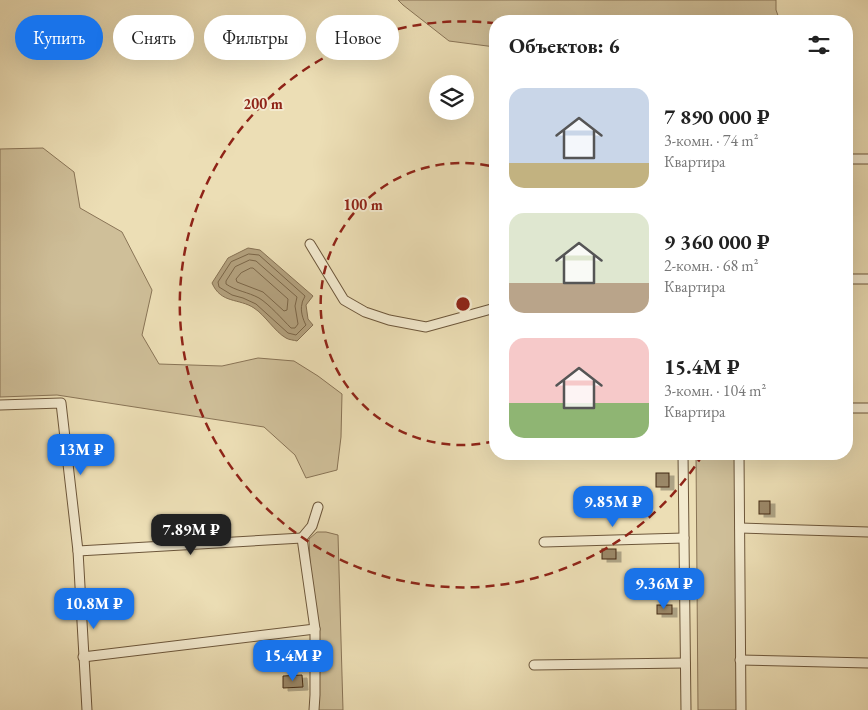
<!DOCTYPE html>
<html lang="ru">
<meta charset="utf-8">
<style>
:root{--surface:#fff;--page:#f2f2f2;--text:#222;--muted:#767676;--accent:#1a73e8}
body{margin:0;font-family:"EB Garamond",serif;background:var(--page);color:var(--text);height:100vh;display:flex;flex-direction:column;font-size:19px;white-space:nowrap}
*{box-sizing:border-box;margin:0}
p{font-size:16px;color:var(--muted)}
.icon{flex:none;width:28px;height:28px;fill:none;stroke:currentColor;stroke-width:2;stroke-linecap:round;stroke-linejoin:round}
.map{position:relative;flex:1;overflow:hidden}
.panel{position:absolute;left:489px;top:15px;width:364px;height:445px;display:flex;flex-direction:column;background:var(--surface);border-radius:20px;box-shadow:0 5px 20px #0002}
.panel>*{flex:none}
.hud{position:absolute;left:15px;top:15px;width:399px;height:45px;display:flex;gap:10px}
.tools{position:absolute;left:429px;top:75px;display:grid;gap:10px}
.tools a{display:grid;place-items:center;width:45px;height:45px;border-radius:50%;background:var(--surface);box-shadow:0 5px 20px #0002;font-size:25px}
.price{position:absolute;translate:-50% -42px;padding:0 11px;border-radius:10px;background:var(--accent);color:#fff;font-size:16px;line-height:32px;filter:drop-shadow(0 1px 2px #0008)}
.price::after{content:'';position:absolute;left:50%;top:30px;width:15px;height:11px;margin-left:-8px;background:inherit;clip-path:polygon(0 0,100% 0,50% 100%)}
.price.selected{background:#222;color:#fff}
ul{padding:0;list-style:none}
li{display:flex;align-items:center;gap:15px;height:125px;padding:0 20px}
li span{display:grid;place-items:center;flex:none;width:140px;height:100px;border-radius:15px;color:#555}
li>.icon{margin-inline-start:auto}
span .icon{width:60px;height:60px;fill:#fffc;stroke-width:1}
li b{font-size:21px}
h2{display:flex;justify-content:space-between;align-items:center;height:60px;padding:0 20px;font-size:21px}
.chip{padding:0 18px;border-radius:22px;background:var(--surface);box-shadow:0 5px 20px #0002;font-size:18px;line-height:45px}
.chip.selected{background:var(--accent);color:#fff}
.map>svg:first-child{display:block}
.green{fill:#cfbf99;stroke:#897456}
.water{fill:#b3a17e;stroke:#867153}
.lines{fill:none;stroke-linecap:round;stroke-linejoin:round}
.shore{stroke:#7b6648;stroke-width:1}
.building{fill:#9b8867;stroke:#432a12;filter:url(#shadow)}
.street-casing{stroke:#6d573b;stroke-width:11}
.street{stroke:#f3eacf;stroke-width:9}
.ring{fill:none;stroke:#8f2418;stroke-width:2.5;stroke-dasharray:9 6}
.centre{fill:#8f2418;stroke:#f3eacf;stroke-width:2.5}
.ring-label{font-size:15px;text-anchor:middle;font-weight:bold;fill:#8f2418;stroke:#f3eacf;stroke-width:4;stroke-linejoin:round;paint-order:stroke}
</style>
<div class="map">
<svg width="868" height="710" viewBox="0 0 868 710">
<defs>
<filter id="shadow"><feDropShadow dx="5" dy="3" stdDeviation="0" flood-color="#0004"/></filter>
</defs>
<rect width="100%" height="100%" fill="#ecdeb5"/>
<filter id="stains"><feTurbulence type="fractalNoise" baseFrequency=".004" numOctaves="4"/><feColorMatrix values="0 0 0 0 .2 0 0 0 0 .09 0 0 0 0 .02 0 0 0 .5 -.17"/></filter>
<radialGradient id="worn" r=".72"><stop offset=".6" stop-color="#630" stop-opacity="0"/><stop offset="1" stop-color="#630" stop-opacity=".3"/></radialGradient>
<!-- green -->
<g class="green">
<path d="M398,0h378v10l4,11h-285v26l-46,-6 -46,-36z"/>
<path d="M43,148l31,24 6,36 42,24 30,58 -10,45 17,29 63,2 36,-8 36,3 24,15 24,18 -1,43 -4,33 -31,8 -11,-23 -31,-28 -207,-32 -57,2v-248z"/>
<path d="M696,454h40l2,256h-40z"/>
<path d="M317,532h9l12,3 5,175h-27l-7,-171z"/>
</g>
<!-- water -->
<path class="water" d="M248,248l12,2 53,46 -7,9 2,14 5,6 -16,16c-3,-1 -8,-1 -11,-3 -11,-6 -21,-23 -32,-30 -15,-10 -33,-4 -42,-25l16,-25z"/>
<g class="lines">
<!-- shore -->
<g class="shore">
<path d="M249,254l10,1 46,41c-1,3 -3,5 -3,8 -2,6 1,16 4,21l-10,10 -8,-2 -32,-29 -13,-6 -11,-3 -13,-8 -1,-5 13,-20z"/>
<path d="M250,260l6,1 41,36 -2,9 3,18 -3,4h-4c-8,-8 -22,-24 -32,-30 -11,-6 -23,-7 -33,-14v-3l9,-14z"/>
<path d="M251,268h2l35,31 -1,11 -3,1 -21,-19 -26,-10 -1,-3 5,-6z"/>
</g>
</g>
<!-- building -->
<g class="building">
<rect x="656" y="473" width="13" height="14"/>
<rect x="759" y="501" width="11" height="13"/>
<rect x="602" y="549" width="14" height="10"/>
<rect x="657" y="605" width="15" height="9"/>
<path d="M302,675l1,12 -20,1v-12z"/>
</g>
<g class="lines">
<!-- street casing -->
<g class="street-casing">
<g id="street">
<path d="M846,159h22"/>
<path d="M310,244l34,56 21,12 24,8 37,7 69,-19"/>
<path d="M846,279h22"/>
<path d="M0,405l61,-2 17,148 9,159"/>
<path d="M846,408h22"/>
<path d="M683,454l3,256"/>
<path d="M739,454l2,256"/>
<path d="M740,528l128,4"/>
<path d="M544,542l140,-4"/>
<path d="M78,551l224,-13"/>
<path d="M83,657l232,-28"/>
<path d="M740,660l128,3"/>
<path d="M534,665l151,-2"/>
<path d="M314,710l1,-15v-66l-13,-91 10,-12 6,-19"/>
</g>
</g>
<!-- street -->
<use href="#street" class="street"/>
</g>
<!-- distance rings -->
<g class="ring">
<path d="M495 441A141 141 0 1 1 495 167"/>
<path d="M703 454A283 283 0 1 1 493 23"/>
</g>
<circle cx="463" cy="304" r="8" class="centre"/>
<g class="ring-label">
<text x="263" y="109">200 m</text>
<text x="363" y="210">100 m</text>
</g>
<rect width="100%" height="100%" filter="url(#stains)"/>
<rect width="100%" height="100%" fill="url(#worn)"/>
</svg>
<div class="tools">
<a><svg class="icon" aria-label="layers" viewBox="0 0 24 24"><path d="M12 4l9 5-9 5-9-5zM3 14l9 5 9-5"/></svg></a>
</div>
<b class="price" style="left:81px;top:476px">13M ₽</b>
<b class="price" style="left:613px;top:528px">9.85M ₽</b>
<b class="price selected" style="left:191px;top:556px">7.89M ₽</b>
<b class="price" style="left:664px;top:610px">9.36M ₽</b>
<b class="price" style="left:94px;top:630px">10.8M ₽</b>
<b class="price" style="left:293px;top:682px">15.4M ₽</b>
<div class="hud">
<a class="chip selected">Купить</a>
<a class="chip">Снять</a>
<a class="chip">Фильтры</a>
<a class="chip">Новое</a>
</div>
<section class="panel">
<h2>Объектов: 6<svg class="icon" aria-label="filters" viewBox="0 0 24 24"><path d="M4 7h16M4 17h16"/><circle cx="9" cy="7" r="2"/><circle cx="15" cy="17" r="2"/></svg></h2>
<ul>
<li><span style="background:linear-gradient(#c9d6e8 75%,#c2b280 0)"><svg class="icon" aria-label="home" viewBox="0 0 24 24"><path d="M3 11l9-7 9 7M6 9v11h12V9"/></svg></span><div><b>7 890 000 ₽</b><p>3-комн. · 74 m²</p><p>Квартира</p></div></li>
<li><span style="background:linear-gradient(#dfe7d0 70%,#b9a48a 0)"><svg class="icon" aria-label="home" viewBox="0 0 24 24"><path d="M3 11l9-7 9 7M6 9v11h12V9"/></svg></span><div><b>9 360 000 ₽</b><p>2-комн. · 68 m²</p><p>Квартира</p></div></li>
<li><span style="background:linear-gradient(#f6c9c9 65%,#8fb573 0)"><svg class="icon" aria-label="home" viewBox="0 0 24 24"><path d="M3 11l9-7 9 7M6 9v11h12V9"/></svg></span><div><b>15.4M ₽</b><p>3-комн. · 104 m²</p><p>Квартира</p></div></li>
</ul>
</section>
</div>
